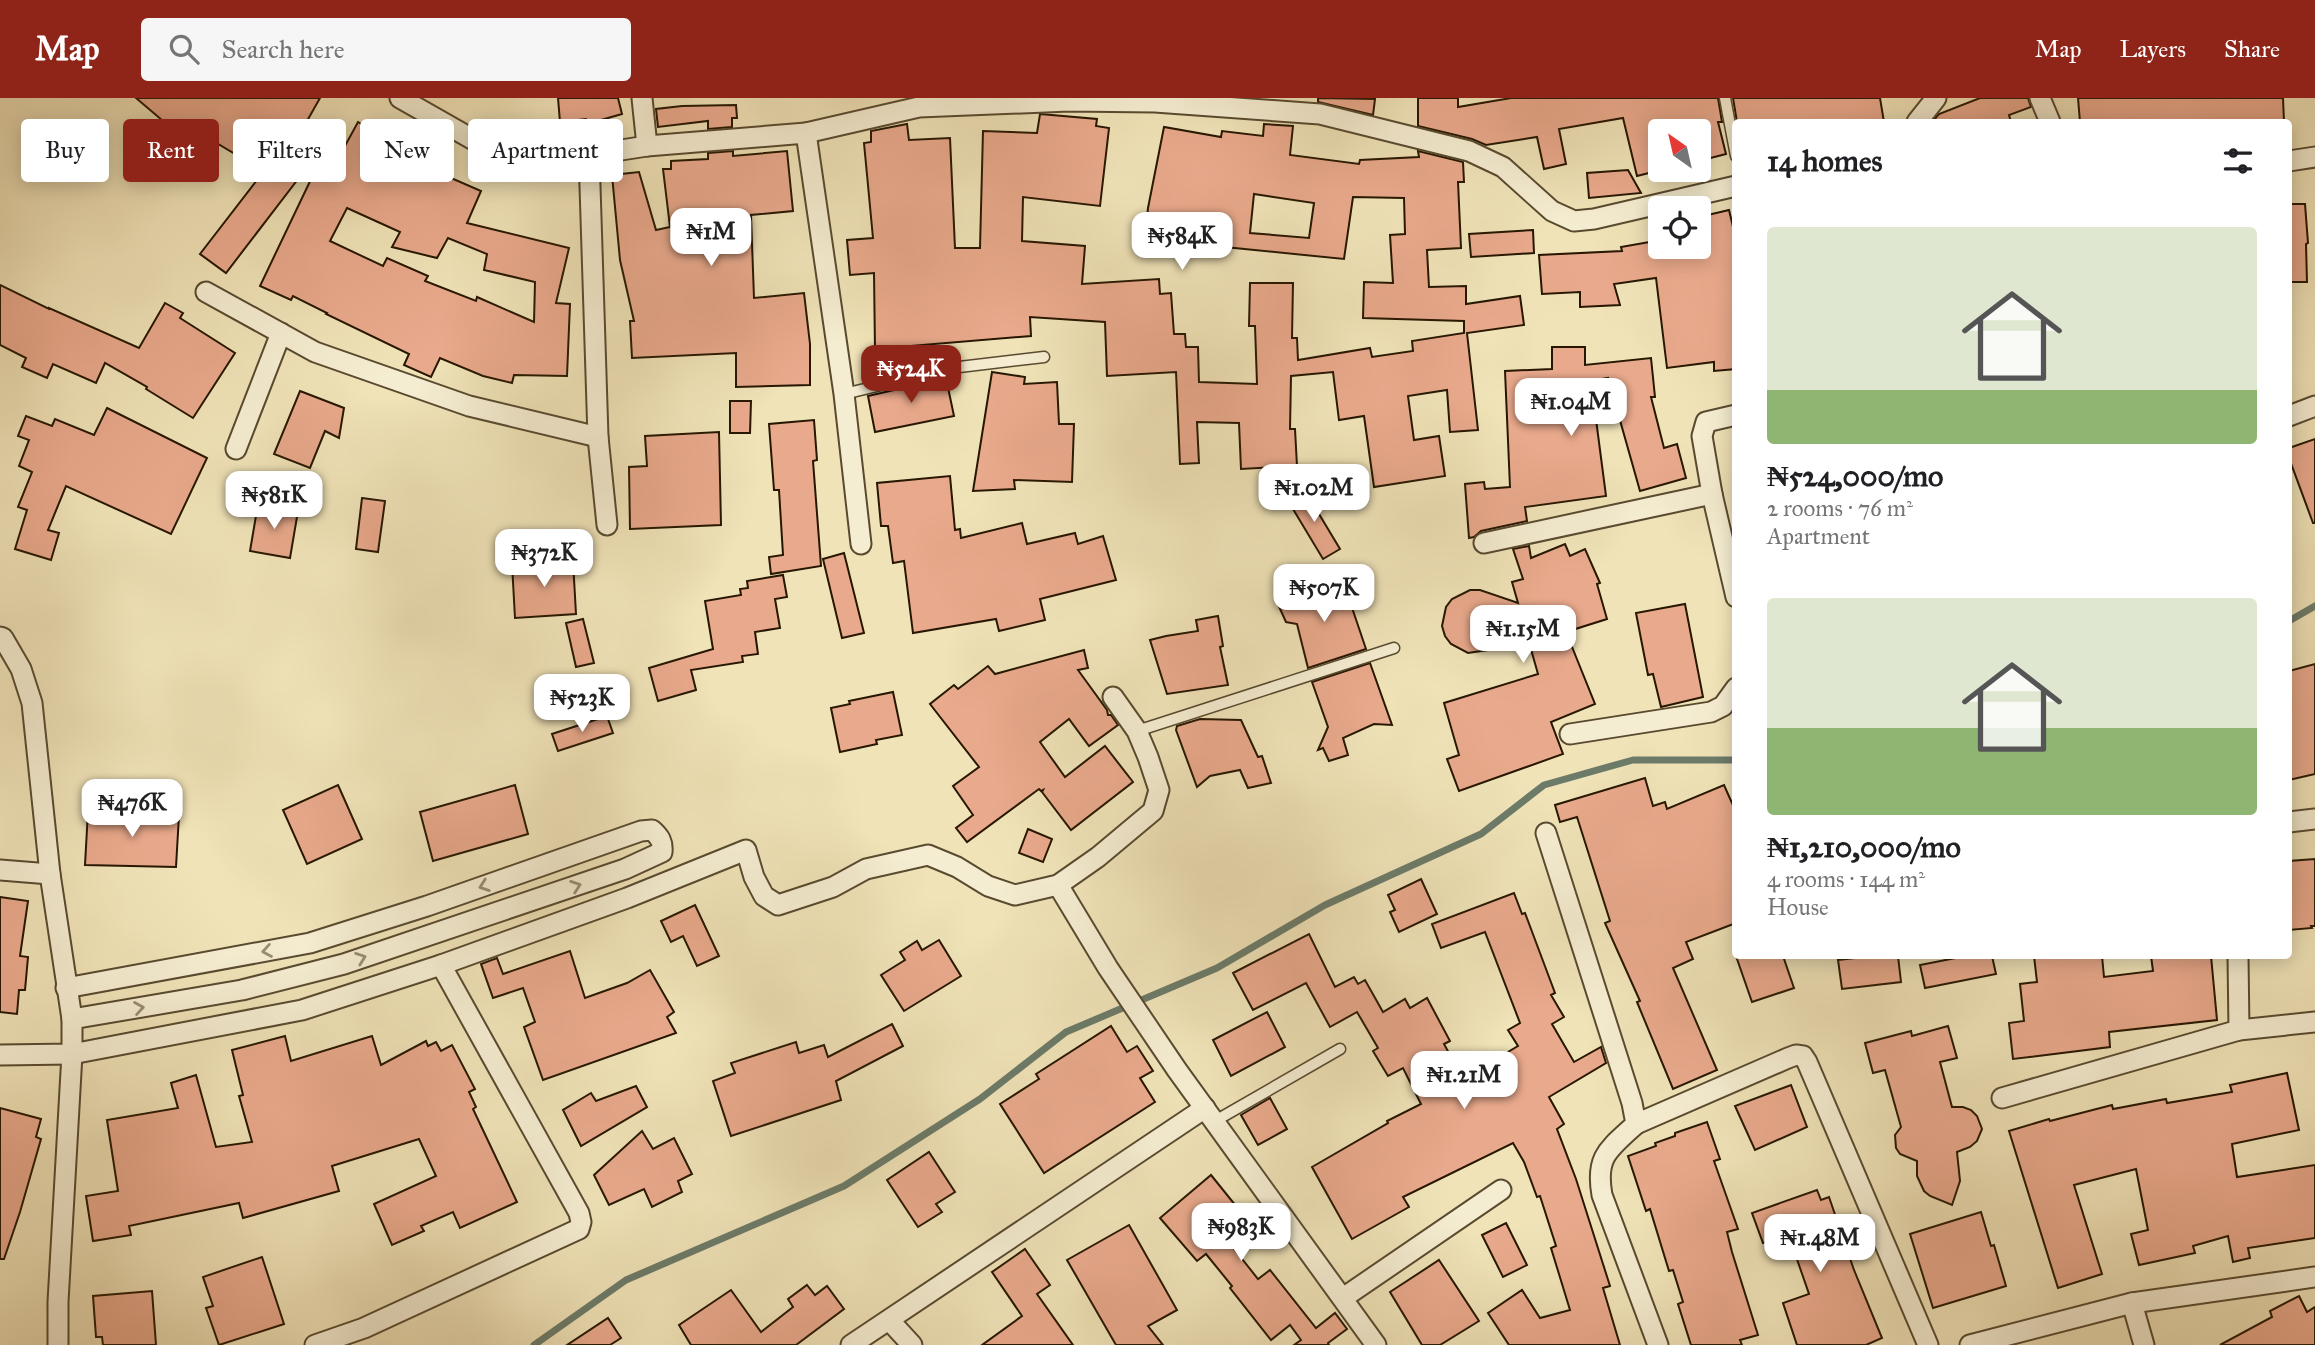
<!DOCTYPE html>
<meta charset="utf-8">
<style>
:root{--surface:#fff;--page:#f6f6f6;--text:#202124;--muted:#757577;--accent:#8f2418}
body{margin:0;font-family:"IM FELL Great Primer",serif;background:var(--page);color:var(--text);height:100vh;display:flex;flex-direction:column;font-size:26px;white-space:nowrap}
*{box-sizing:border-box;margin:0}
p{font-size:23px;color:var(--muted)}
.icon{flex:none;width:38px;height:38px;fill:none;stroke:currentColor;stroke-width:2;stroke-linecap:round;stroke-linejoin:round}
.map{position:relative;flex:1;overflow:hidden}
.drawer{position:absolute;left:1732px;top:21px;width:560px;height:840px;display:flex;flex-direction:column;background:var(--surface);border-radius:7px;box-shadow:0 4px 18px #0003}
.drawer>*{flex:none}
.top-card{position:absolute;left:21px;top:21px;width:665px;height:63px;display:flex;gap:14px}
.needle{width:46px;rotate:326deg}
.tools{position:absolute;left:1648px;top:21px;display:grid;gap:14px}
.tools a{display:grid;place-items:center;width:63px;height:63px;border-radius:7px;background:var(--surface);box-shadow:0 4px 18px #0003;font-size:35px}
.price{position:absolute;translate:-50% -60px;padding:0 16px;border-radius:14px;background:#fff;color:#222;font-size:23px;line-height:46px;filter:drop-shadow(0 2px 4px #0008)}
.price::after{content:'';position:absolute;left:50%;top:42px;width:21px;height:16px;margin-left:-10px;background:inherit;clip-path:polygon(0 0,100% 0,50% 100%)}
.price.current{background:var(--accent);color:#fff}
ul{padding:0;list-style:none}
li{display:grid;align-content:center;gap:14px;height:371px;padding:0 35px}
li span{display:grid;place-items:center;height:217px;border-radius:7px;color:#555}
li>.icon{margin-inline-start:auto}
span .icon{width:126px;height:126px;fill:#fffc;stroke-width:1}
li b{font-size:30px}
h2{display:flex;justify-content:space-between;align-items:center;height:84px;padding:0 35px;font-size:30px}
.chip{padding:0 24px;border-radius:7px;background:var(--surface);box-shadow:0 4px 18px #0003;font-size:24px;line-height:63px}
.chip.current{background:var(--accent);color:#fff}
header{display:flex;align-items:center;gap:42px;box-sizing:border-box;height:98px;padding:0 35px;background:var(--accent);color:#fff}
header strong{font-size:33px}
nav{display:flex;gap:38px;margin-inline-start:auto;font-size:24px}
.search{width:490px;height:63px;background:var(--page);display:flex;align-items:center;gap:18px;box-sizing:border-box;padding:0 24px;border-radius:7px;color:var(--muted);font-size:26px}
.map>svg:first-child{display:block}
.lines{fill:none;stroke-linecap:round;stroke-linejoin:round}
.stream{stroke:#6c7b69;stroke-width:7}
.building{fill:#e9a98c;stroke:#271701;stroke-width:2;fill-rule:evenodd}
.lane-casing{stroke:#594a2f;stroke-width:13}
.street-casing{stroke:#594a2f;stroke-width:23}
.lane{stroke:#f5edd1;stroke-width:10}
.street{stroke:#f5edd1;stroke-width:19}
.oneway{stroke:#988d73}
</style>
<header>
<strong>Map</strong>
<div class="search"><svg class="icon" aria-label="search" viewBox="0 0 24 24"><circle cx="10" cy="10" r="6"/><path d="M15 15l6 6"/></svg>Search here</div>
<nav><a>Map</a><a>Layers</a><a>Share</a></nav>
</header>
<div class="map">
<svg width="2315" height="1247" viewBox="0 0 2315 1247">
<rect width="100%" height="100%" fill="#f0e3b8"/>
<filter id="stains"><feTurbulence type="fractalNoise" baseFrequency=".00286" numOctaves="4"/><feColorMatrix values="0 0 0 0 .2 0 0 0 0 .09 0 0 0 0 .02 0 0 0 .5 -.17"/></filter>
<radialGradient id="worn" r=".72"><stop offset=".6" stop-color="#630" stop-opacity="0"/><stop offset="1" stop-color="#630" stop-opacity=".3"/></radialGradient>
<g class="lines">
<!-- stream -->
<g class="stream">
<path d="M2289,523l26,-15"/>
<path d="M534,1247l92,-65 218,-94 136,-87 86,-67 151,-64 108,-63 156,-71 63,-49 89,-25h103"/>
</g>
</g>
<!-- building -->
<g class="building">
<path d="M136,0h184l-26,46 40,22 24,-44 30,17 -3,6 51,24 -1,2 46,20 -14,32 102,25 -13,55 14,1 -3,72 -53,-1 -2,8 -29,-7 -43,-18 -9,19 -27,-12 5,-11 -83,-40 1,-1 -34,-17 -2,4 -31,-14 53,-111 -8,-5 -79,103 -26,-19 64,-83 -73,-43 -3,4 -25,-11zM347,110l53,24 -8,15 45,11 11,-20 39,16 -3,16 51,12 -1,40 -57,-25 -1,4 -51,-20 3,-5 -41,-18 -4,8 -53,-25z"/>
<path d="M558,0h60l4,16 -35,10 -1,-5 -26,3z"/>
<path d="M1318,0l57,1 -2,16 -55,-13z"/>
<path d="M1418,0h40v9l53,-9h207l4,24h-4l8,32 -27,7v-30h-38v39l-24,6 -14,-58 -64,11 7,35 -22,5 -7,-32 -51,8 -14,-6 -54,-13z"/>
<path d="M1733,0h147l4,24h-147z"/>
<path d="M1980,0h48l3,9 -22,8 2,7h-79l7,-8z"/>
<path d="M2078,0h205l1,24h-204z"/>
<path d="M736,7l1,13h-5v9l-24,2v-8l-50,6 -2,-18 26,-3z"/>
<path d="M1040,16l57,5 -1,7 13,2 -9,78 -77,-9 -1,44 63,5 -3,38 77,-5 1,15 11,-1 3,41h11l1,13h12l1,35 58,2 -2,-58h-6l1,-43h43l-1,55h5l1,22 72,-12 2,9 41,-6 -1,-10 52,-8v-12l-101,-3 1,-36 29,1 -3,-48 15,-1 -1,-36 -51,-1 -9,62 -199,-20 3,-31 16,-81 57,10 1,-6 41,5 1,-12 29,2 -3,29 69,9 1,-4 59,-3 -1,-6 45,11 1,20h-6l3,66 -34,2 2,37 37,-1v18l54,-8 4,29 -57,8 11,97 -28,2 -3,-42 -39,6 6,44 25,-4 6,40 -71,11 -10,-71 -25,4 -6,-48 -42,4 -1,53h5l2,37 -56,3 -2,-46 -42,-1 2,41 -19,1 -4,-92 -69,4 -2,-54 -75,-5 1,19 -156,13 -1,-76 -24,2 -3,-35 26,-2 -9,-95 7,-1v-11l36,-7 2,16 41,-2 5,110h25l3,-117 54,2zM1254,96l60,9 -5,35 -59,-5z"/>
<path d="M733,53v5l54,-5 6,60 -42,4 3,83 50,-5 6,51v41l-74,2v-34l-104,5 -2,-37h4l-14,-61 -8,-85 27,-3 17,58 14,-3 -7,-58h8v-8l37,-2v-6z"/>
<path d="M1628,72l13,23 -52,5 -2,-25z"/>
<path d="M2289,106h16l3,39 -2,1 1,38h-18z"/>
<path d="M1729,112l7,29v130l-22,2v-9l-47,6 -11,-90 -42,6 6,21 -40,2v-15l-38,2 -3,-39 83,-4 -1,-4 40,-7v7h38v-30z"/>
<path d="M1533,132l1,23 -63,4 -2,-23z"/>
<path d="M0,187l49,24v-1l90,40 26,-45 18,10 -3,5 55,35 -42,65 -47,-29 1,-2 -42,-24 -9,20 -43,-19 -6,14 -25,-11 4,-9 -26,-13z"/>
<path d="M1552,249h33v18l66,-7 4,39h-4l13,51 13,-4 9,34 -46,13 -32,-113 -17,3 15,115 -81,11 2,14 -46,10 -7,6 -5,1 -4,-54 19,-2 1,7 25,-2 -5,-116 47,-2z"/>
<path d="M992,274l33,5 -1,7 33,-2 2,42h15l-2,58 -58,-2 1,9 -42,2z"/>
<path d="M946,280l8,38 -79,16 -7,-36z"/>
<path d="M300,293l44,17 -5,30 -14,-7 -15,37 -36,-14z"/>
<path d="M730,303h21l-1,32h-20z"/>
<path d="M107,310l100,50 -36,76 -105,-48 -18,44 11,3 -8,27 -36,-11 12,-39 -9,-3 14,-35 -13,-6 10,-26 -11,-4 8,-20 26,10 3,-7 39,16z"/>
<path d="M814,322l3,40 -4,1 8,105 -50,8 -2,-17 14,-2 -4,-65h-5l-5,-66z"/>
<path d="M719,334l2,93 -91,4 -1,-62 18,-1 -2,-30z"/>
<path d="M2315,341v84h-2l-24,-65v-10z"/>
<path d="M950,378l5,54 5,-1 1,9 61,-15 5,21 48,-11 3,11 25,-8 13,44 -76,19 5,21 -46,11 -3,-12 -83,14 -9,-72 -11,2 -5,-37h-7l-4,-43z"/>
<path d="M1304,391l36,60 -17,10 -36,-60z"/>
<path d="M362,400l23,3 -7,51 -22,-3z"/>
<path d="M258,406l40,7 -8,47 -40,-7z"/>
<path d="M1565,446l5,12 15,-7 15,34 -3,1 10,35 -41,13 29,72 -44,18 12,32 -104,37 -12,-32 12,-4 -15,-52 94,-29 -17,-60 -25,31 -8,5 -20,3 -17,-9 -6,-8 -3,-10 4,-19 6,-8 18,-9h10l38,13 -6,-21 11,-3 -10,-30 16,-3 2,12z"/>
<path d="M844,455l20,80 -22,5 -19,-79z"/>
<path d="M573,463l3,53 -61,4 -3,-54z"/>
<path d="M783,477l4,22 -12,2 5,29 -25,4 3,22 -16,2 1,6 -52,8 5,20 -38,11 -9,-33 64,-19 -8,-48 36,-6 -1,-6 8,-1 -1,-7z"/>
<path d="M1328,488l17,1 21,62 -58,19 -11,-44 -11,-2 -10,-22 19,-10 5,11z"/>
<path d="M1685,506l18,93 -42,10 -8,-33 -5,1 -12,-62z"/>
<path d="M1218,518l5,30 -3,1 8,38 -61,9 -17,-54 16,-4 32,-5 -2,-11z"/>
<path d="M583,521l11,44 -18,4 -10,-44z"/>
<path d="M1084,552l4,18 -10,2 29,40 1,5h3l7,10 -29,21 -20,-27 -29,23 25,35 40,-31 28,36 -62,48 -29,-38 1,-2 -2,1 -2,-2 -72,53 -11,-14 17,-13 -20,-29 26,-19 -49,-63 24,-19 4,4 30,-23 7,8z"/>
<path d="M1370,565l22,62 -18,-1 -31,14 5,17 -19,6 -6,-13 -5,2 10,-23 -16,-45z"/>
<path d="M2315,566v110l-26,6v-109z"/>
<path d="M893,594l9,43 -26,5 1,4 -37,8 -9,-44 19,-4 -1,-3z"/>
<path d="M607,618l6,17 -55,18 -6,-17z"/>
<path d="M1200,621l41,1 17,37 4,-1 9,27 -23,5 -8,-18 -30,6 -13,11 -21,-57 1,-4z"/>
<path d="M1645,680l8,28 12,-4 2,7 57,-24 12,27v111l-50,19 7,17 -20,9 44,102 -44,19 -36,-87 3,-1 -35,-78 5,-2 -33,-104 -17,5 -5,-17z"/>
<path d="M338,687l24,54 -55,25 -24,-54z"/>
<path d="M515,687l13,49 -95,27 -13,-49z"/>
<path d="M88,713l91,4 -3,52 -91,-2z"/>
<path d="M1028,731l24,10 -9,23 -24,-9z"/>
<path d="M2315,761v67h-4l1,2 -23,2v-69z"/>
<path d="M1421,781l16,35 -38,18 -9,-20 5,-2 -7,-15z"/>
<path d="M1514,795l8,21 3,-1 30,80 -4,2 13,22 -12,7 22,38 27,-15 5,16 -57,34 15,27 -7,5 19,50 34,107 -7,2 17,57h-111l-21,-32 34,-23 18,28 30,-8 -19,-62 5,-2 -16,-50 -3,1 -13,-35 -11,-19 -110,54 6,10 -57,32 -40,-72 76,-44 -1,-2 34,-17 -18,-36 -15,8 -15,-25 5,-3 -21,-36 -27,15 -24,-44 -53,27 -20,-37 76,-39 26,53 19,-10 4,7 7,-4 18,32 22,-13 5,9 17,-10 23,43 -6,3 25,46 34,-19 -7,-12 22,-13 -10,-16 12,-7 -35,-91 -44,16 -9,-24z"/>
<path d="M0,799l28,4 -8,55 8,1 -3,33h-6l-2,24 -17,-2z"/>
<path d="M695,807l24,51 -22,10 -14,-30 -12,6 -10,-21z"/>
<path d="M939,842l22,36 -57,35 -23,-36 24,-15 -5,-8 17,-11 5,9z"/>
<path d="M570,853l15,47 42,-15 23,-13 24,42 -7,5 9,16 -133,47 -19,-53 11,-5 -12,-34 -30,10 -12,-34 16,-6 6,16z"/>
<path d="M1736,858h47l11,32 -42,14z"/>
<path d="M1855,858h43l3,26 -59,7 -4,-29 18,-2z"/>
<path d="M1966,858h26l4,18 -71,14 -5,-23z"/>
<path d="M2034,858h68l2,21 49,-6 -2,-15h60l6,64 -108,12 1,15 -97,12 -4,-36 15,-2 -4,-37 17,-2z"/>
<path d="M1267,914l18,35 -54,29 -18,-36z"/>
<path d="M892,926l11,22 -67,35 5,19 -110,36 -18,-55 22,-8 -4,-10 65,-21 3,11 25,-8 4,12z"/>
<path d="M1111,928l16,26 10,-6 16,25 -13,7 15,24 -111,71 -44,-69 39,-25 -3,-5z"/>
<path d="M1948,928l9,32 -17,4 12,45h11l8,3 6,6 5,13 -5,12 -7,6 -13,5 3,29 -8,24 -22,-9 -6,-5 -7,-15v-15l-17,-7 -4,-6 -1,-13 6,-8 -16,-57 -12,3 -8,-30 46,-12 1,5z"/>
<path d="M285,938l6,25 81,-25 9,29 45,-24 2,5 8,-4 5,9 11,-6 23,44 -6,3 7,15 -3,2 44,93 -57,26 -7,-16 -32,14 3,5 -32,14 -18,-41 62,-28 -17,-37 -87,27 7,25 -96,27 -4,-15 -110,23 2,9 -38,6 -7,-45 32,-5 -11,-71 71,-12 -7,-25 25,-8 20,72 36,-5 -13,-46 4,-1 -11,-45z"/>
<path d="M2287,975l12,57 -67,14 5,33 78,-12v73l-67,10 2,10 -17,4 -5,-26 -35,10 2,7 -56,12 -8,-31 17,-4 -12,-61 -62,16 28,89 -44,14 -49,-157 40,-12 1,2 62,-16 1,4 53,-10 1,4 65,-11 -2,-7z"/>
<path d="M1791,987l16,42 -52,23 -20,-44z"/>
<path d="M636,988l11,21 -66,39 -18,-36 28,-17 5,8z"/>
<path d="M1270,1000l17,31 -29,16 -17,-30z"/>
<path d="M0,1010l41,11 -5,18 5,2 -21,73 -16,47h-4z"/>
<path d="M1707,1024l13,37 -6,2 24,68 -11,3 5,20 26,83 -18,5 2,5h-51l-13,-41 5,-2 -10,-32 -4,1 -19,-62 -4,2 -18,-55 28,-10 -1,-3 20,-7v-3z"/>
<path d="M642,1033l11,18 21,-11 18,36 -14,7 4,11 -30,15 -8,-18 -35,16 -15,-30z"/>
<path d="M929,1054l26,40 -19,12 6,8 -24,15 -31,-47z"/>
<path d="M1211,1077l42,52 -22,18 27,34 12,-9 46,58 19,-15 12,16 -19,14 1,2h-35l7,-5 -11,-15 -19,15 -41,-52 2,-2 -26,-32 -9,7 -37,-43z"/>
<path d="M1817,1092l4,10 8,-3 25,73 28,68 -16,7h-69l-14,-42 26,-9 -19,-55 -10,4 -2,-5 -15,5 -11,-30z"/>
<path d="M1981,1114l10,34 3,-1 12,41 -73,22 -23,-74z"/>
<path d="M1506,1125l21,42 -24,12 -21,-42z"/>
<path d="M1129,1127l48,85 -29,16 15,19h-47l-49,-85z"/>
<path d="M1025,1151l25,36 -13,9 36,51h-91l40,-29 -30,-44z"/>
<path d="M262,1159l22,67 -65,21 -13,-37 7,-2 -10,-29z"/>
<path d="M1439,1162l40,61 -39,24h-18l-32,-53z"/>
<path d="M807,1187l8,10 12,-9 17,23 -48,36h-105l-12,-20 52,-35 30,42 32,-25 -5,-8z"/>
<path d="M152,1193l4,54h-53l-1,-8h-6l-3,-41z"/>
<path d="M2299,1198l8,16 8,-5v38h-95l52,-28 -2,-6z"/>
<path d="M608,1220l13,20 -11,7h-43z"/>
</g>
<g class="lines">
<!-- lane casing -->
<g class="lane-casing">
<g id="lane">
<path d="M1725,0l11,58"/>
<path d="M844,296l107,-26 93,-11"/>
<path d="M1137,633l257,-83"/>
<path d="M1215,1023l125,-72"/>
</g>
</g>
<!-- street casing -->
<g class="street-casing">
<g id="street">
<path d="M400,0l72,41 117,16 58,-9 159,-13 113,-26 150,-6 86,1 165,12 149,37 34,16 49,44 22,10 20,-2 142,-33"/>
<path d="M642,0l5,48"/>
<path d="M2040,0l10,24"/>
<path d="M1917,24l19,-24"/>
<path d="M806,35l38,261 17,150"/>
<path d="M589,57l9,282 9,88"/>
<path d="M2289,63l26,-4"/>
<path d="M206,194l109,60 154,54 129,31"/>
<path d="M1736,317l-30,7 -4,14 10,58 24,103"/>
<path d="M2289,318l26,-10"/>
<path d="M236,351l45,-116"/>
<path d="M1484,445l228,-49"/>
<path d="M0,539l3,1 18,31 11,34 18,171 22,145v35l-14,248v43"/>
<path d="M1570,636l141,-22 12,-6 13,-18"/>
<path d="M2289,724l26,-3"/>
<path d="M1546,735l86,270 4,21c-27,25 -41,32 -34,71l56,150"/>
<path d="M0,772l50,4"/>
<path d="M1058,787l50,83 69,102 199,275"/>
<path d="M2238,858l1,74"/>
<path d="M66,890l244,-45 117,-37 214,-75 11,-1c8,7 11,12 10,22l-37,17 -281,95 -102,26 -170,29"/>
<path d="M0,957l72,-1 230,-44 139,-45 186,-67 119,-48 8,27 10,19 14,9 55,-18 33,-18 62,-14 29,12 31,19 27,9 43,-10 40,-28 55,-46 6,-21 -11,-33 -11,-26 -24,-34"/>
<path d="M2002,1000l237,-68 76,-8"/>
<path d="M1636,1026l152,-66 8,-3 7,1 4,6 121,283"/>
<path d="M1343,1200l158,-108"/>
<path d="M2132,1205l12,42"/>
<path d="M889,1222l23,25"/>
<path d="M315,1247l49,-17 215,-99 2,-7 -2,-9 -138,-248"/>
<path d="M851,1247l354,-237"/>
<path d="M1970,1247l162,-42 183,-26"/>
</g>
</g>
<!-- lane -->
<use href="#lane" class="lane"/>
<!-- street -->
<use href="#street" class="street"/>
</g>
<!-- one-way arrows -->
<defs><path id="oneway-chevron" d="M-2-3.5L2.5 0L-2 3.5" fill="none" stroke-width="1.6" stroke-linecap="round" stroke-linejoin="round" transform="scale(1.75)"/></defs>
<g class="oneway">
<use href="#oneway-chevron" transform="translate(484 788) rotate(161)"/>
<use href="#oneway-chevron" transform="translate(576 788) rotate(-19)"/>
<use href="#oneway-chevron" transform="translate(267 853) rotate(170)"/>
<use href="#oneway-chevron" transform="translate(361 860) rotate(-20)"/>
<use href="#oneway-chevron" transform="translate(139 910) rotate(-9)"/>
</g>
<rect width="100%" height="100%" filter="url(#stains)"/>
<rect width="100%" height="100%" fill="url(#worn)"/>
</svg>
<div class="tools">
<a><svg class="needle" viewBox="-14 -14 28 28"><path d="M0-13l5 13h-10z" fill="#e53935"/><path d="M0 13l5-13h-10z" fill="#757577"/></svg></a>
<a><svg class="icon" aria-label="locate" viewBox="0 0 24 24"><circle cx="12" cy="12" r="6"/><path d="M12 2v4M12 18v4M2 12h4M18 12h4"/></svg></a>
</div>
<b class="price" style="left:711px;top:170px">₦1M</b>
<b class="price" style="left:1182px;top:174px">₦584K</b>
<b class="price current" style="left:911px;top:307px">₦524K</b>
<b class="price" style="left:1571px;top:340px">₦1.04M</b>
<b class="price" style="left:1314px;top:426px">₦1.02M</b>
<b class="price" style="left:274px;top:433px">₦581K</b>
<b class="price" style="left:544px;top:491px">₦372K</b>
<b class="price" style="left:1324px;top:526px">₦507K</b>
<b class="price" style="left:1523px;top:567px">₦1.15M</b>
<b class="price" style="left:582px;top:636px">₦523K</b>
<b class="price" style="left:132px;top:741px">₦476K</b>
<b class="price" style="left:1464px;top:1013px">₦1.21M</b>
<b class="price" style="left:1241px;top:1165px">₦983K</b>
<b class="price" style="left:1820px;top:1176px">₦1.48M</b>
<div class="top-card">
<a class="chip">Buy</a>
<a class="chip current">Rent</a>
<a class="chip">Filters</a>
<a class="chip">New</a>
<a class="chip">Apartment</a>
</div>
<section class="drawer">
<h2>14 homes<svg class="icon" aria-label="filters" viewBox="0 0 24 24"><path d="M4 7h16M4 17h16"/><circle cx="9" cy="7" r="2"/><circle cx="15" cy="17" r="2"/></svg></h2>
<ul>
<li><span style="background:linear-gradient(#dfe7d0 75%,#8fb573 0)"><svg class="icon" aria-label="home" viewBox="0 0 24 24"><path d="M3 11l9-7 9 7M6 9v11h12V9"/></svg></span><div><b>₦524,000/mo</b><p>2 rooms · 76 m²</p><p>Apartment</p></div></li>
<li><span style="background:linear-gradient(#dfe7d0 60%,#8fb573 0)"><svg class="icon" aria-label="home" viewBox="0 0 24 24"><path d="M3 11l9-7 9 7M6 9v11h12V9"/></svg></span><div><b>₦1,210,000/mo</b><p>4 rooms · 144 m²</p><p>House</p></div></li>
</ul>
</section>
</div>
